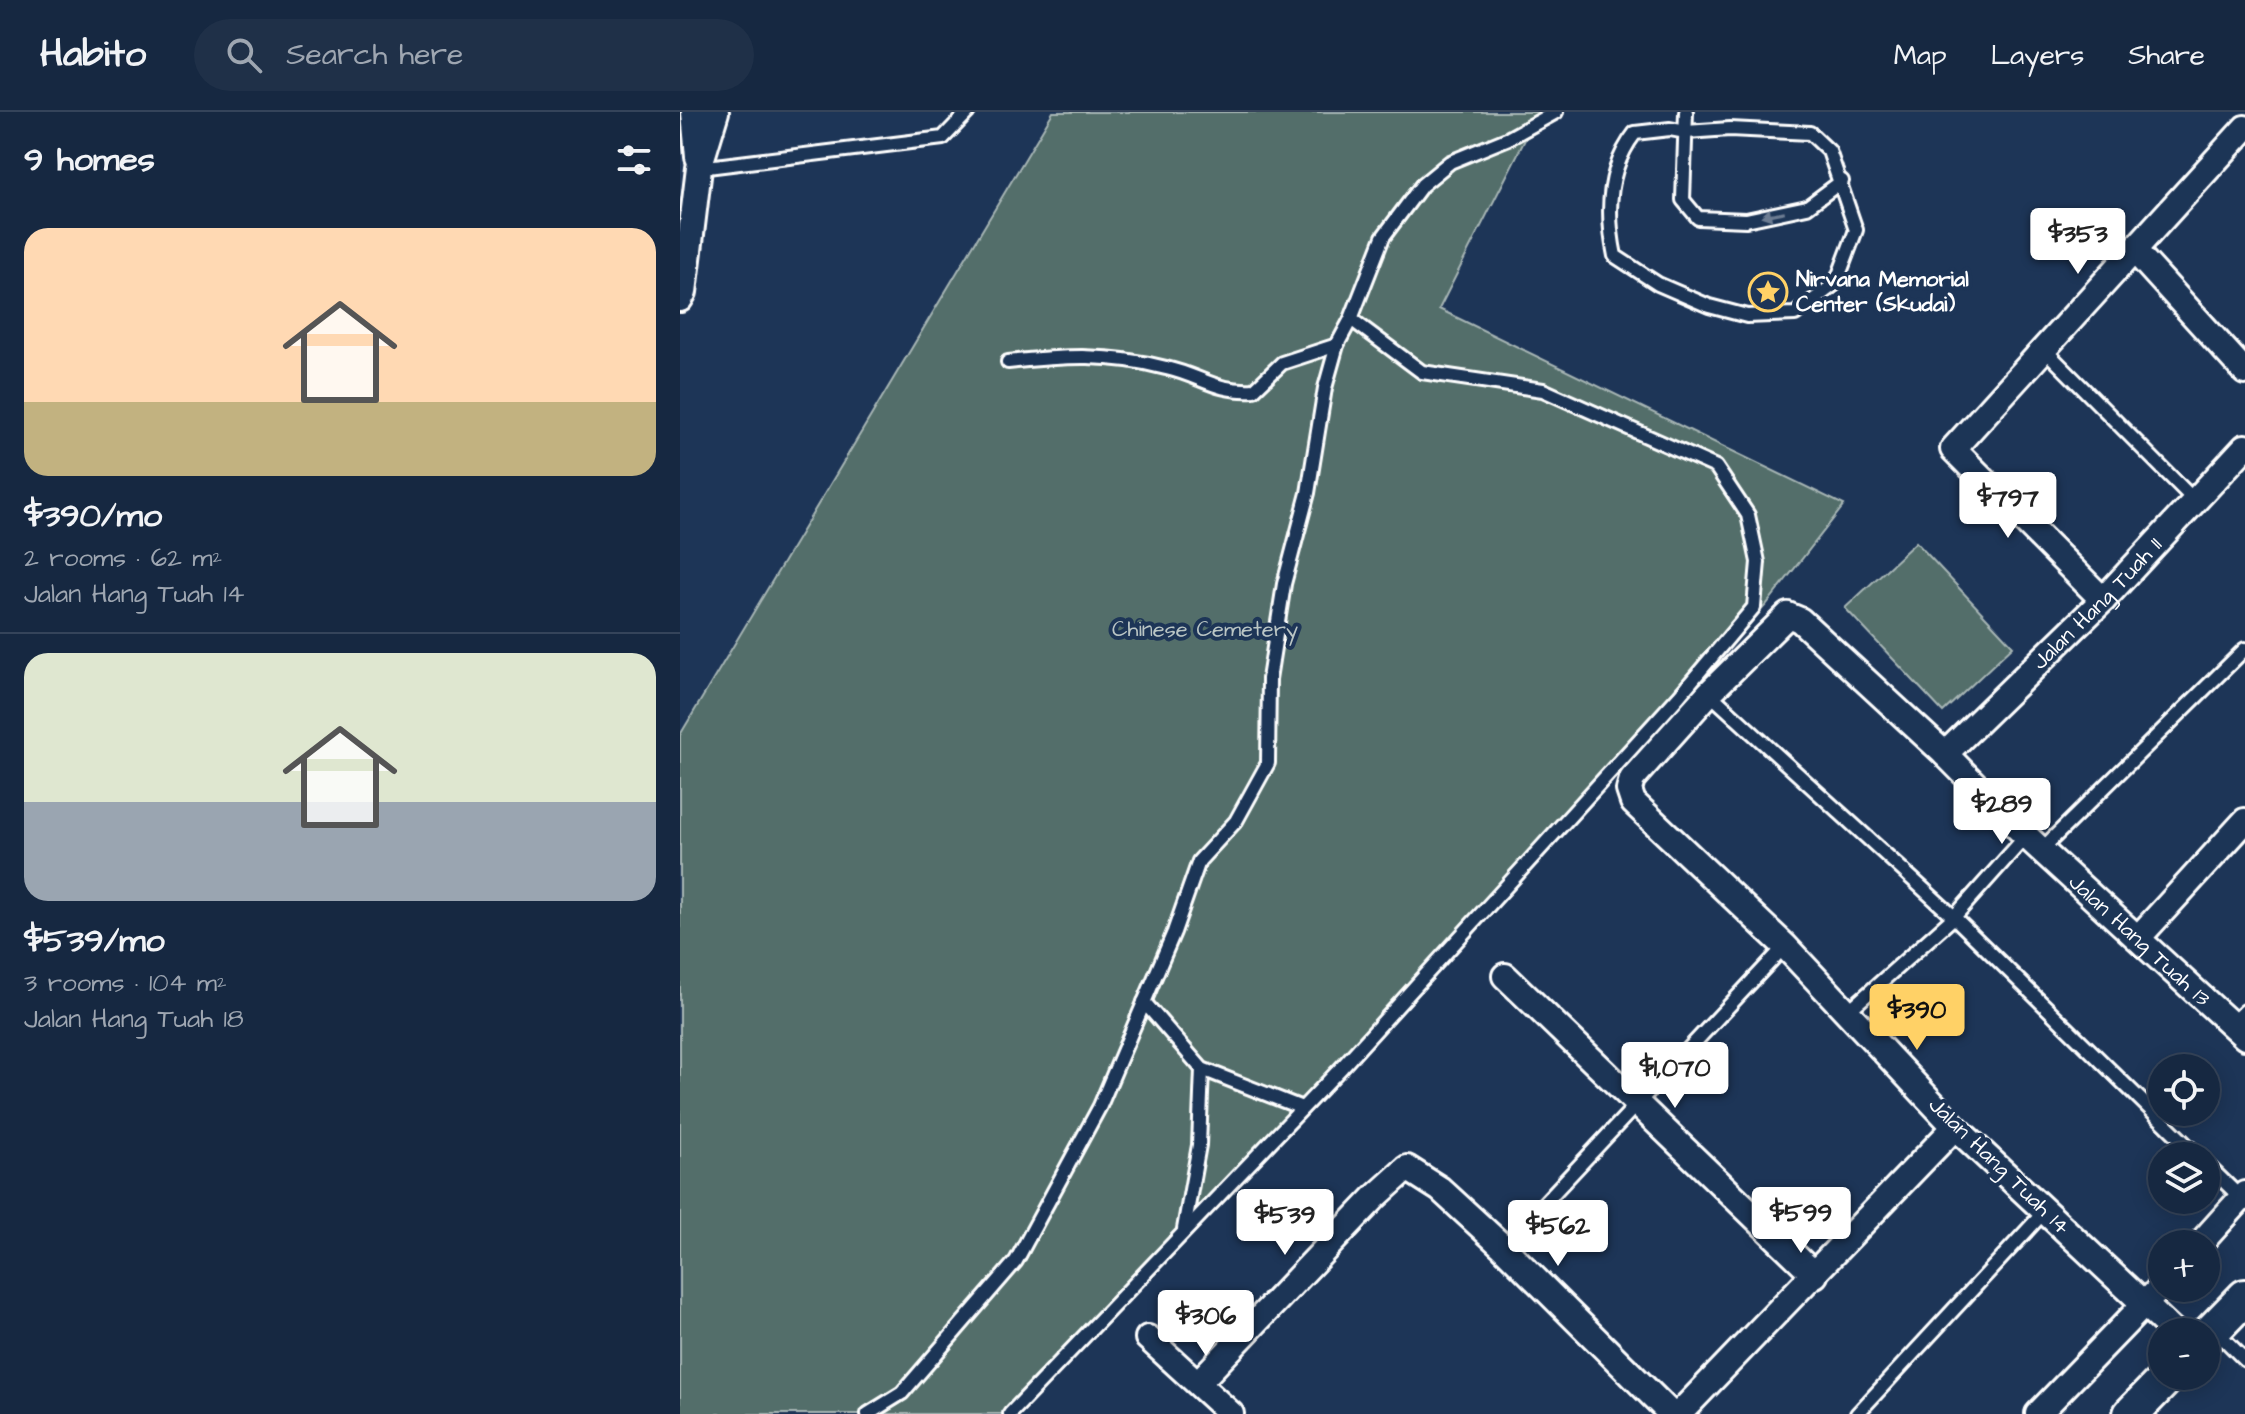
<!DOCTYPE html>
<meta charset="utf-8">
<style>
:root{--surface:#162841;--page:#1f3048;--text:#f1f3f6;--muted:#9ea6b1;--line:#35445a;--accent:#ffd166}
body{margin:0;font-family:"Architects Daughter",sans-serif;background:var(--page);color:var(--text);height:100vh;display:flex;flex-direction:column;font-size:30px;white-space:nowrap}
*{box-sizing:border-box;margin:0}
p{font-size:26px;color:var(--muted)}
.icon{flex:none;width:44px;height:44px;fill:none;stroke:currentColor;stroke-width:2;stroke-linecap:round;stroke-linejoin:round}
.map{position:relative;flex:1;overflow:hidden}
.sheet{display:flex;flex-direction:column;background:var(--surface);width:680px}
.sheet>*{flex:none}
.controls{position:absolute;left:1468px;top:942px;display:grid;gap:16px}
.controls a{display:grid;place-items:center;width:72px;height:72px;border-radius:50%;background:var(--surface);box-shadow:0 4px 20px #0003,0 0 0 2px var(--line);font-size:40px}
.price{position:absolute;translate:-50% -68px;padding:0 18px;border-radius:8px;background:#fff;color:#222;font-size:26px;line-height:52px;filter:drop-shadow(0 2px 4px #0008)}
.price::after{content:'';position:absolute;left:50%;top:48px;width:24px;height:18px;margin-left:-12px;background:inherit;clip-path:polygon(0 0,100% 0,50% 100%)}
.price.current{background:var(--accent);color:#111}
ul{padding:0;list-style:none}
li{display:grid;align-content:center;gap:16px;height:424px;padding:0 24px}
li+li{border-top:2px solid var(--line)}
li span{display:grid;place-items:center;height:248px;border-radius:24px;color:#555}
li>.icon{margin-inline-start:auto}
span .icon{width:144px;height:144px;fill:#fffc;stroke-width:1}
li b{font-size:34px}
h2{display:flex;justify-content:space-between;align-items:center;height:96px;padding:0 24px;font-size:34px}
header{display:flex;align-items:center;gap:48px;box-sizing:border-box;height:112px;padding:0 40px;background:var(--surface);border-bottom:2px solid var(--line)}
header strong{font-size:38px}
nav{display:flex;gap:44px;margin-inline-start:auto;font-size:28px}
.search{width:560px;height:72px;background:var(--page);display:flex;align-items:center;gap:20px;box-sizing:border-box;padding:0 28px;border-radius:44px;color:var(--muted);font-size:30px}
main{display:flex;flex:1;min-height:0}
.map>svg:first-child{display:block}
.green{fill:#526e6b;stroke:#a8b6b5;stroke-width:2}
.lines{fill:none;stroke-linecap:round;stroke-linejoin:round}
.lane-casing{stroke:#fff;stroke-width:18}
.street-casing{stroke:#fff;stroke-width:30}
.secondary-casing{stroke:#fff;stroke-width:40}
.lane{stroke:#1d3557;stroke-width:12}
.street{stroke:#1d3557;stroke-width:24}
.secondary{stroke:#1d3557;stroke-width:34}
.oneway{fill:#6c7c92}
.labels{text-anchor:middle;dominant-baseline:central;stroke-width:8;stroke-linejoin:round;paint-order:stroke}
.poi-label{font-size:22px;font-weight:bold;fill:#fff;stroke:#1d3557;text-anchor:start}
.street-label{font-size:22px;fill:#fff;stroke:#1d3557}
.park-label{font-size:22px;fill:#bac5c4;stroke:#1d3557}
</style>
<header>
<strong>Habito</strong>
<div class="search"><svg class="icon" aria-label="search" viewBox="0 0 24 24"><circle cx="10" cy="10" r="6"/><path d="M15 15l6 6"/></svg>Search here</div>
<nav><a>Map</a><a>Layers</a><a>Share</a></nav>
</header>
<main>
<section class="sheet">
<h2>9 homes<svg class="icon" aria-label="filters" viewBox="0 0 24 24"><path d="M4 7h16M4 17h16"/><circle cx="9" cy="7" r="2"/><circle cx="15" cy="17" r="2"/></svg></h2>
<ul>
<li><span style="background:linear-gradient(#ffd9b3 70%,#c2b280 0)"><svg class="icon" aria-label="home" viewBox="0 0 24 24"><path d="M3 11l9-7 9 7M6 9v11h12V9"/></svg></span><div><b>$390/mo</b><p>2 rooms · 62 m²</p><p>Jalan Hang Tuah 14</p></div></li>
<li><span style="background:linear-gradient(#dfe7d0 60%,#9aa5b1 0)"><svg class="icon" aria-label="home" viewBox="0 0 24 24"><path d="M3 11l9-7 9 7M6 9v11h12V9"/></svg></span><div><b>$539/mo</b><p>3 rooms · 104 m²</p><p>Jalan Hang Tuah 18</p></div></li>
</ul>
</section>
<div class="map">
<svg width="1565" height="1302" viewBox="0 0 1565 1302">
<rect width="100%" height="100%" fill="#1d3557"/>
<filter id="ink" filterUnits="userSpaceOnUse"><feTurbulence type="fractalNoise" baseFrequency=".0125" numOctaves="2"/><feDisplacementMap in="SourceGraphic" scale="16" xChannelSelector="R" yChannelSelector="G"/><feConvolveMatrix kernelMatrix="1 2 1 2 8 2 1 2 1" color-interpolation-filters="sRGB"/></filter>
<g filter="url(#ink)">
<!-- green -->
<g class="green">
<path d="M373,0h486l-100,197 405,196 -78,100 -747,809h-339v-679z"/>
<path d="M1236,430l97,104 -70,66 -98,-104z"/>
</g>
<g class="lines">
<!-- lane casing -->
<g class="lane-casing">
<g id="lane">
<path d="M1006,0l-3,88 15,18 48,2 61,-13 35,-26"/>
<path d="M990,17l16,3 44,-3 80,4 19,18 27,79 -20,53 -41,31 -48,2 -38,-10 -51,-22 -43,-28c-9,-43 -8,-87 20,-123z"/>
<path d="M19,56l244,-30 25,-26"/>
<path d="M1363,236l152,153"/>
<path d="M328,250c57,-6 101,-9 158,6 36,8 48,24 88,22l28,-27 55,-18"/>
<path d="M1029,581l245,224 244,239"/>
<path d="M1361,738l204,-201"/>
<path d="M464,890l58,67 100,39"/>
<path d="M1166,901l108,-96 72,-81"/>
<path d="M1552,912l13,-13"/>
<path d="M1526,1052l35,34"/>
<path d="M504,1117l15,-84 3,-76"/>
<path d="M823,1135l282,-301"/>
<path d="M1536,1219l29,29"/>
<path d="M188,1302l34,-21 114,-132 84,-155 74,-174 25,-71 37,-40 32,-58 1,-84 15,-95 24,-91 17,-105 12,-43 14,-26 32,-82 39,-52 28,-23 59,-24 47,-26"/>
<path d="M330,1302l332,-347 337,-371 75,-89 4,-45 -10,-47 -32,-48 -173,-77 -121,-18 -71,-53"/>
<path d="M1177,1302l188,-203"/>
</g>
</g>
<!-- street casing -->
<g class="street-casing">
<g id="street">
<path d="M14,0l4,45"/>
<path d="M1455,139l110,121"/>
<path d="M0,187l4,-7 15,-124 17,-56"/>
<path d="M1423,488l-150,-151 292,-321"/>
<path id="s1" d="M1265,642l158,-154 142,-153"/>
<path d="M1458,826l107,-117"/>
<path d="M825,864l310,299"/>
<path d="M1520,1132l45,-50"/>
<path id="s2" d="M1494,1220l-219,-205 -170,-181 -152,-144 -4,-12 3,-11 77,-86 79,-78 12,5 145,134 81,82 219,201"/>
<path d="M468,1226l83,76"/>
<path d="M518,1271l177,-186 32,-29 33,21 63,58 168,167"/>
<path d="M999,1302l276,-287"/>
<path d="M1358,1302l124,-128"/>
</g>
</g>
<!-- secondary casing -->
<g class="secondary-casing">
<g id="secondary">
<path d="M1526,1225l39,-40"/>
<path d="M1451,1302l37,-38"/>
</g>
</g>
<!-- lane -->
<use href="#lane" class="lane"/>
<!-- street -->
<use href="#street" class="street"/>
<!-- secondary -->
<use href="#secondary" class="secondary"/>
</g>
<!-- one-way arrows -->
<defs><path id="oneway-solid" d="M-6-.8H1V-3.2L6.5 0L1 3.2V.8H-6Z" transform="scale(2)"/></defs>
<use class="oneway" href="#oneway-solid" transform="translate(1093 102) rotate(169)"/>
</g>
<!-- icons -->
<defs>
<g id="sight-ring" transform="scale(2)"><circle r="9.5" fill="#1d3557" stroke="#ffd166" stroke-width="1.5"/><path d="M0-6L1.8-2.2L6-1.7L2.9 1.2L3.7 5.4L0 3.3L-3.7 5.4L-2.9 1.2L-6-1.7L-1.8-2.2Z" fill="#ffd166"/></g>
</defs>
<g fill-rule="evenodd">
<use href="#sight-ring" x="1088" y="180"/>
</g>
<g class="labels">
<!-- poi labels -->
<g class="poi-label">
<text x="1116" y="167">Nirvana Memorial<tspan x="1116" dy="25">Center (Skudai)</tspan></text>
</g>
<!-- street labels -->
<g class="street-label">
<text stroke="none"><textPath href="#s1" startOffset="214">Jalan Hang Tuah 11</textPath></text>
<text stroke="none"><textPath href="#s2" startOffset="1488">Jalan Hang Tuah 13</textPath></text>
<text transform="translate(1319 1054) rotate(44)">Jalan Hang Tuah 14</text>
</g>
<!-- park labels -->
<g class="park-label">
<text x="525" y="517">Chinese Cemetery</text>
</g>
</g>
</svg>
<div class="controls">
<a><svg class="icon" aria-label="locate" viewBox="0 0 24 24"><circle cx="12" cy="12" r="6"/><path d="M12 2v4M12 18v4M2 12h4M18 12h4"/></svg></a>
<a><svg class="icon" aria-label="layers" viewBox="0 0 24 24"><path d="M12 4l9 5-9 5-9-5zM3 14l9 5 9-5"/></svg></a>
<a>+</a>
<a>−</a>
</div>
<b class="price" style="left:1398px;top:164px">$353</b>
<b class="price" style="left:1328px;top:428px">$797</b>
<b class="price" style="left:1322px;top:734px">$289</b>
<b class="price current" style="left:1237px;top:940px">$390</b>
<b class="price" style="left:995px;top:998px">$1,070</b>
<b class="price" style="left:1121px;top:1143px">$599</b>
<b class="price" style="left:605px;top:1145px">$539</b>
<b class="price" style="left:878px;top:1156px">$562</b>
<b class="price" style="left:526px;top:1246px">$306</b>
</div>
</main>
